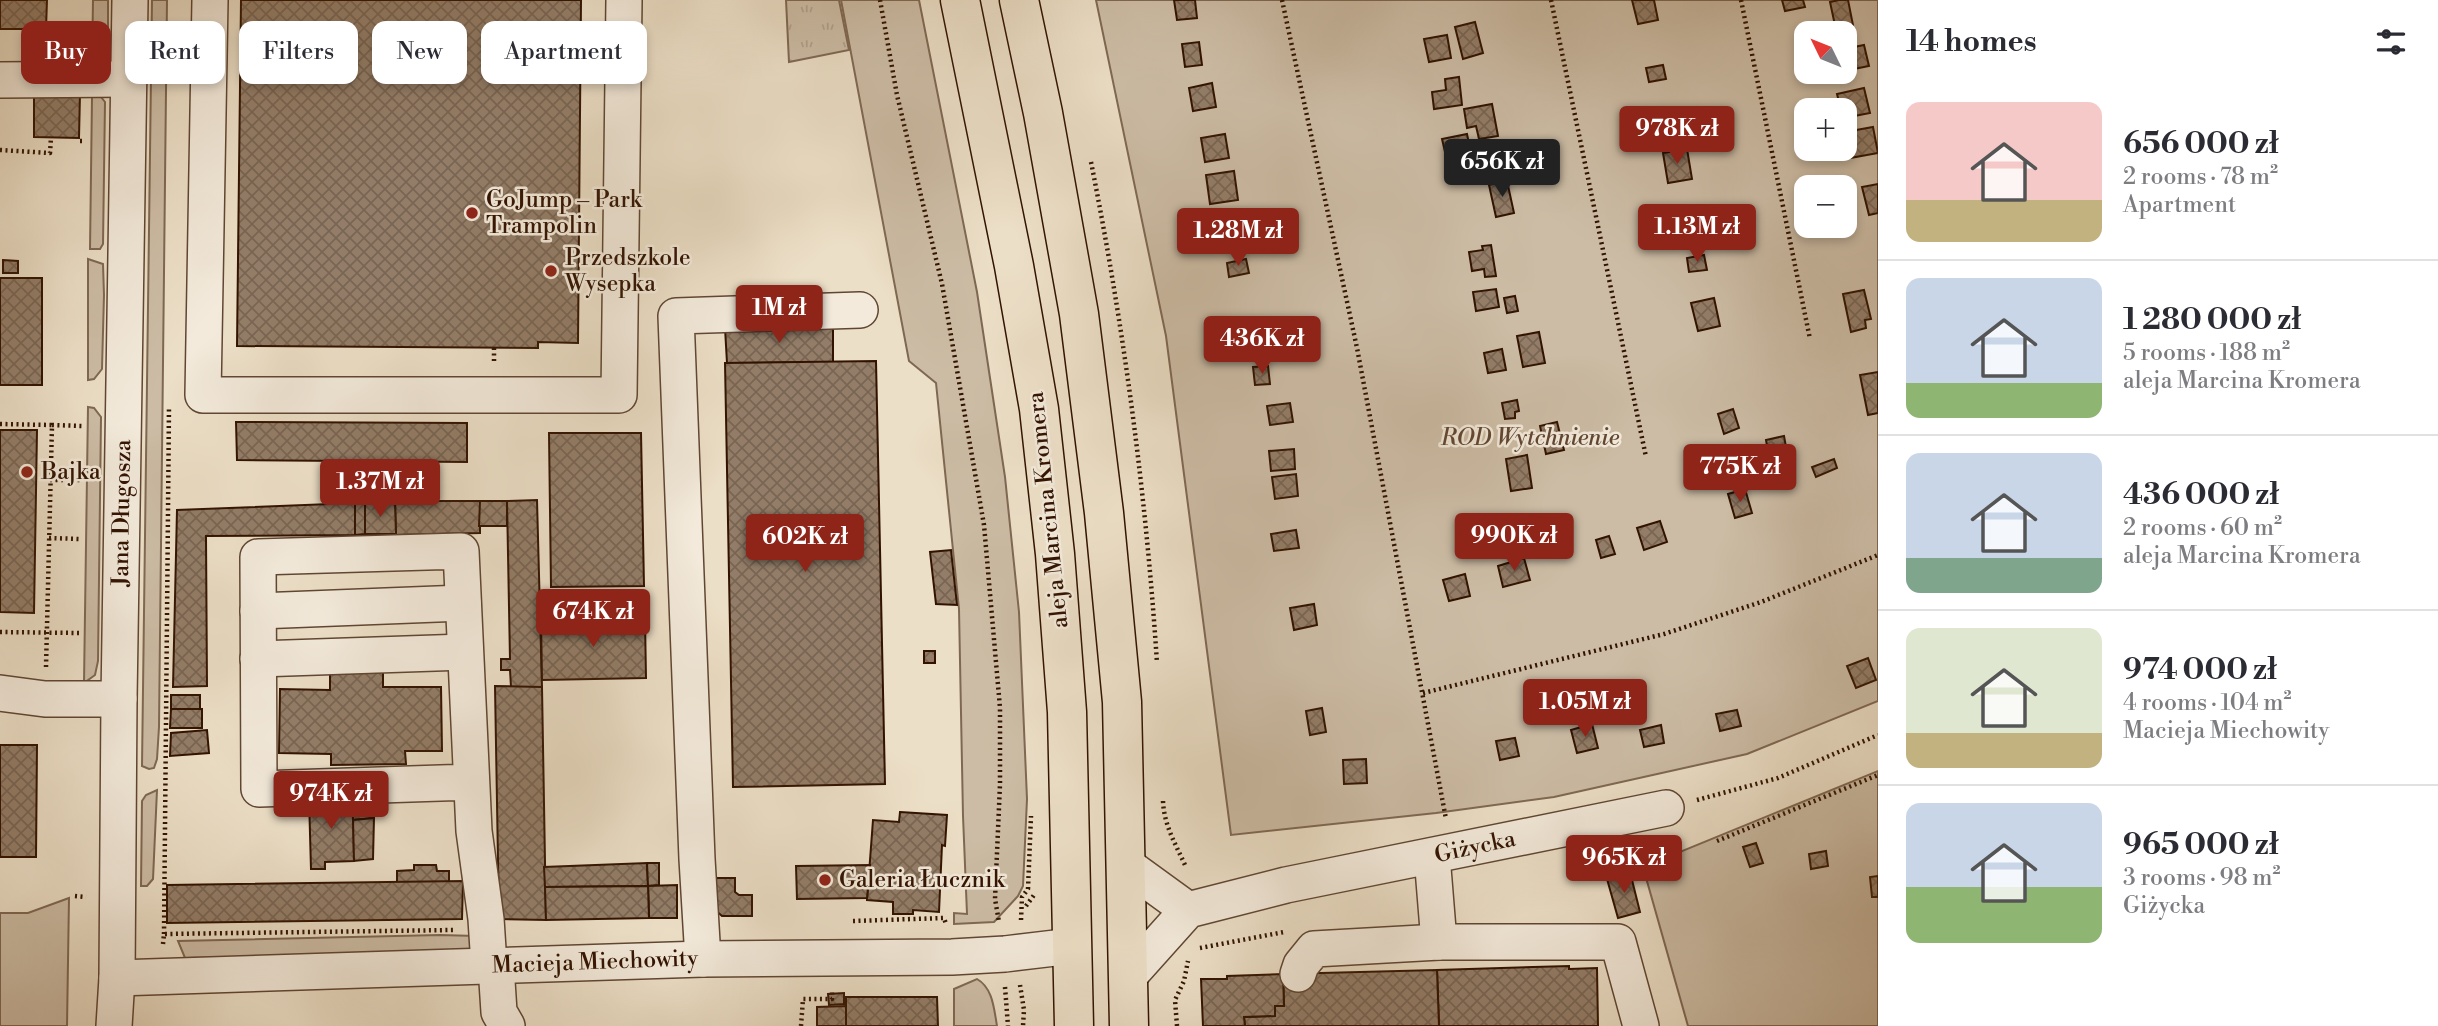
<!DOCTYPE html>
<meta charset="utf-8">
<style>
:root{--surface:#fff;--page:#f2f2f3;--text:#2b2b33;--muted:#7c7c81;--line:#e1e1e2;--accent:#8f2418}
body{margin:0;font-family:"Libre Bodoni",serif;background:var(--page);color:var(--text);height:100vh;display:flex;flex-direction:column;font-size:26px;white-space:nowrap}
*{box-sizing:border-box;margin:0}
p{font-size:23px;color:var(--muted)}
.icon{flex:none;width:38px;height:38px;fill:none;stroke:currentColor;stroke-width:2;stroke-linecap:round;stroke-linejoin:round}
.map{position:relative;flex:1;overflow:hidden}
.side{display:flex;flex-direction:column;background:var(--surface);width:560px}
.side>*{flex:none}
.guide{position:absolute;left:21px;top:21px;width:665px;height:63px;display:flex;gap:14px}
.needle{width:46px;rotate:313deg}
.fabs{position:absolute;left:1794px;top:21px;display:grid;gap:14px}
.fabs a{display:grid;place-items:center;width:63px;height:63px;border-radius:14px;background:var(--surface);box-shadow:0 4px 10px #0003;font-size:35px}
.price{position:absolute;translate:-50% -60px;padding:0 16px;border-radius:7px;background:var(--accent);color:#fff;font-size:23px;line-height:46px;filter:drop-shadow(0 2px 4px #0008)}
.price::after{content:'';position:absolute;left:50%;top:42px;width:21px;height:16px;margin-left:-10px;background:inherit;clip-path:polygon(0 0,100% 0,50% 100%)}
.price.current{background:#222;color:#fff}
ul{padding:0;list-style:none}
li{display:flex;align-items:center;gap:21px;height:175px;padding:0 28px}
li+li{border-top:2px solid var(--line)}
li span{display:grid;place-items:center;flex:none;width:196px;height:140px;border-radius:14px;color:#555}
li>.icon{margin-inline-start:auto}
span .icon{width:84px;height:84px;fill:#fffc;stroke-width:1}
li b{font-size:30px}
h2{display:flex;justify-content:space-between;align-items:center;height:84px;padding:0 28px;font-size:30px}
.pill{padding:0 24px;border-radius:14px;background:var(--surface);box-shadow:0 4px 10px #0003;font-size:24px;line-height:63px}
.pill.current{background:var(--accent);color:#fff}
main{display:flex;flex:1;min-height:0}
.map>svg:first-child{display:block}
.green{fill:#ccbca5;stroke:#7f6853;stroke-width:2;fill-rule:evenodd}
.park{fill:url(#park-tufts);stroke:#7f6853;stroke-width:2}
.building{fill:url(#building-cross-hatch);stroke:#321301;stroke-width:2}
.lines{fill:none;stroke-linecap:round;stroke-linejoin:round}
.minor-casing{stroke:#604632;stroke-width:38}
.major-casing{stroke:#321301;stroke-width:41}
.path{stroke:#321301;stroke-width:4.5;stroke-dasharray:2 3.5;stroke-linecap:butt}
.minor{stroke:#f3eadb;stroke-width:35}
.major{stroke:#ecdfc7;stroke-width:38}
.poi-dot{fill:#8f2418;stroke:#f3eadb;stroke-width:2.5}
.labels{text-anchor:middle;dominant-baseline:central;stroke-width:5;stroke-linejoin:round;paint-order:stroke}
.poi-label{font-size:23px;fill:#321301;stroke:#f3eadb;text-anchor:start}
.park-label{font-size:23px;font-style:italic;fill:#604632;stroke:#f3eadb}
.street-label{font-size:23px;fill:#321301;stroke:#f3eadb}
</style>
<main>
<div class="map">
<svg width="1878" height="1026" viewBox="0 0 1878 1026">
<defs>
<pattern id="park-tufts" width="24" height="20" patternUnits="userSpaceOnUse" patternTransform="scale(1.75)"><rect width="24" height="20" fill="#ccbca5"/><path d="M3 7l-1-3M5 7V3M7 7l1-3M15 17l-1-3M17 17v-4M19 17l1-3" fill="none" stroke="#b0a18c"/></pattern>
<pattern id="building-cross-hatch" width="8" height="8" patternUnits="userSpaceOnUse" patternTransform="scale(1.75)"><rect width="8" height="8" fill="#937d68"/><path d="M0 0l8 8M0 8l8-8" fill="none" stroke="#796553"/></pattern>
</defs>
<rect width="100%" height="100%" fill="#ecdfc7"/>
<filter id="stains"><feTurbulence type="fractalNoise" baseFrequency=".00286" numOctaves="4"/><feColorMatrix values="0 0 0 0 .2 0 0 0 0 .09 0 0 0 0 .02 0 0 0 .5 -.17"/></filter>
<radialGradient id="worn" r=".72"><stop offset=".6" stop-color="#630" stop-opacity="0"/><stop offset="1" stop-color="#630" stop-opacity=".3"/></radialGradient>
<!-- green -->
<g class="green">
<path d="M93,0h15v53l-11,12h-5z"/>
<path d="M152,0h15l-8,727 -2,32 -3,9 -5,1 -7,-3z"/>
<path d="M841,0h78l58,292 28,185 14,135 8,187 -4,87 -5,10 -24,26 -40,2v-11l13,1 -4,-98 -4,-207 -23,-226 -27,-22z"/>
<path d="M1096,0h782v701l-131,53 -193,43 -118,16 -205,22 -65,-499zM1806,33h38v39h-38zM1806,110h38v39h-38zM1806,187h38v39h-38z"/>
<path d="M92,97h9l4,5 -2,142 -3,5h-10z"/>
<path d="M88,259l15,5 1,31 -2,74 -8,10 -6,1z"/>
<path d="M88,407l6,1 7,9 -3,244 -3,14 -11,8z"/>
<path d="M1878,771v255h-190l-45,-159z"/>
<path d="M157,790l-4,89 -6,7h-6l1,-85 4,-6z"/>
<path d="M69,898l-2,128h-67v-113h28z"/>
<path d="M440,935l36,1 -2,11 -8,5 -281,6 -7,-17z"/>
<path d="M977,979c16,9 17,30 20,47h-43v-37z"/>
</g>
<!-- park -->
<path class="park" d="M786,0h53l10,50 -60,12z"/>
<!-- building -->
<g class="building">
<path d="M0,0h47l-1,29h-46z"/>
<path d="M241,0h340l-3,343 -40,-1v6l-301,-2z"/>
<path d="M1174,0h21l2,18 -20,2z"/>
<path d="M1632,0h22l4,20 -20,4z"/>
<path d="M1782,0h21l2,7 -20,4z"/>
<path d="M1839,0h9l5,25 -17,5 -6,-28z"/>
<path d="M1475,22l8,31 -20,6 -8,-32z"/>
<path d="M1447,35l4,23 -22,4 -5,-23z"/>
<path d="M1199,42l3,23 -17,2 -3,-23z"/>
<path d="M1864,45l5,21 -25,5v-22z"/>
<path d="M1663,65l3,14 -17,3 -3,-14z"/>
<path d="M1459,77l3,28 -28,4 -2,-17 14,-2 -1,-11z"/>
<path d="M1212,83l4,24 -23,4 -4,-23z"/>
<path d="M1864,88l6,25 -26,5v-8h-3l-4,-16z"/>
<path d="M34,92l46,1 -1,45 -45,-1z"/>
<path d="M1492,104l6,32 -19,3 -3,-13 -9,2 -3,-19z"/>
<path d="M1722,116l3,21 -24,4 -3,-21z"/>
<path d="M1873,127l5,26 -28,5 -5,-26z"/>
<path d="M1225,134l4,24 -24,4 -4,-24z"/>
<path d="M1467,134l6,29 -24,6 -7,-30z"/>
<path d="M1687,149l5,30 -24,4 -5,-30z"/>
<path d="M1234,171l4,29 -28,4 -4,-29z"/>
<path d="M1507,181l7,32 -18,4 -7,-32z"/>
<path d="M1878,184v29l-9,2 -7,-28z"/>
<path d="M1844,188h3l5,26 -8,2z"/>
<path d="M1491,245l5,31 -11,1 -1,-8 -12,2 -3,-19 14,-2 -1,-4z"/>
<path d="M1704,255l3,15 -18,2 -2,-14z"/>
<path d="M1246,259l3,14 -20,4 -2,-14z"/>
<path d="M3,260l15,1v12h-15z"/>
<rect x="0" y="278" width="42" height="107"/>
<path d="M1496,289l3,18 -23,4 -3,-19z"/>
<path d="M1864,290l7,29 -6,1 1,8 -15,4 -8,-38z"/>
<path d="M1515,296l3,15 -11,2 -3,-15z"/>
<path d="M1714,298l6,28 -22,5 -7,-28z"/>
<path d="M1265,318l1,13 -18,3 -2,-13z"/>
<path d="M833,327v35l-106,1 -2,-35z"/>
<path d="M1539,332l6,31 -22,4 -6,-31z"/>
<path d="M1502,349l4,21 -18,3 -4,-20z"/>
<path d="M876,361l9,423 -152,3 -8,-424z"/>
<path d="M1268,366l2,18 -15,1 -2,-18z"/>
<path d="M1878,372v41l-10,2 -8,-40z"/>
<path d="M1517,400l2,11 -4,1v6l-10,1 -3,-16z"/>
<path d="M1290,403l3,19 -23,3 -3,-19z"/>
<path d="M1733,409l6,19 -15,6 -6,-20z"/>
<path d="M236,422l231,1v39l-230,-2z"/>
<path d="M1557,422l7,28 -18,4 -6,-28z"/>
<path d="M0,430h37l-3,183 -34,-1z"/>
<path d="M549,433h92l3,153 -93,1z"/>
<path d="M1784,436l4,22 -18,4 -4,-22z"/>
<path d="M1746,448l4,27 -28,5 -5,-26z"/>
<path d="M1294,449l1,20 -24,2 -2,-20z"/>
<path d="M1527,455l5,33 -21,3 -5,-32z"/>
<path d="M1834,459l3,9 -21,9 -4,-10z"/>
<path d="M1296,474l2,22 -23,3 -3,-22z"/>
<path d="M1745,489l7,24 -17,5 -7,-24z"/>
<path d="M537,500l5,187h-31l-1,-17h-9v-11h9l-3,-158z"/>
<path d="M395,501h85v32l-84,2z"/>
<path d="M480,501h27v25h-28z"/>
<path d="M355,503h10v31l-10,1z"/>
<path d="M355,503v32l-149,1 1,150 -34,1 4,-177z"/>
<path d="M365,503h30l1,31h-31z"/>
<path d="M1660,521l7,21 -23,8 -7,-22z"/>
<path d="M1296,530l3,18 -25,3 -3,-17z"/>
<path d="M1535,533l2,15 -18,4 -3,-15z"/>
<path d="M1609,536l6,18 -14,4 -5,-18z"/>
<path d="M951,550l6,55 -21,-1 -6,-52z"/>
<path d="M1524,558l6,22 -27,7 -5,-21z"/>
<path d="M1465,574l5,22 -21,5 -6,-21z"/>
<path d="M1314,604l3,21 -23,5 -4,-22z"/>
<path d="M645,619l1,59 -104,2 -1,-60z"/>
<rect x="924" y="651" width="11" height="12"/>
<path d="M1868,658l8,22 -20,8 -9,-22z"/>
<path d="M330,672h53v15h58l1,64h-37l1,13 -75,1v-11l-52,-1 1,-64 50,1z"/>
<path d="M495,686l47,1 4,233 -47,-1z"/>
<rect x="171" y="695" width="29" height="14"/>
<path d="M1322,708l4,24 -16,3 -4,-24z"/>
<path d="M171,709h31v19h-32z"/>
<path d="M1737,710l4,16 -21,5 -4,-17z"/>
<path d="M1592,724l6,24 -21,5 -6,-23z"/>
<path d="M1661,725l3,18 -20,4 -4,-17z"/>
<path d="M207,730l2,23 -39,3 1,-23z"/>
<path d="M1515,738l4,18 -19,4 -4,-19z"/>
<path d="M0,745h37l-1,112h-36z"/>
<path d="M1366,759l1,24 -23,1 -1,-24z"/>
<path d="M353,797l1,64 -29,1v7h-14l-2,-71z"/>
<path d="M373,799l1,19 -21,2 -1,-20z"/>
<path d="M900,812l47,3 -2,31 -3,-1 -3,67 -26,-2v4h-20v-12l-26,-2 6,-80 26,2z"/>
<path d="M374,818l-1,41 -19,2 -1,-41z"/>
<path d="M1756,843l7,20 -13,4 -7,-20z"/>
<path d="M1826,851l2,15 -17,3 -2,-15z"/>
<path d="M647,863l1,23 -103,1 -1,-20z"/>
<path d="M647,863h12v22l-11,1z"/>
<path d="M414,865h22l1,6h12v11h-52v-11l17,-1z"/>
<path d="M870,865l-3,33 -70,1 -1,-33z"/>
<path d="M1630,872l10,40 -22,6 -11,-39z"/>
<path d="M1878,876v21h-6l-2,-20z"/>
<path d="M714,878h21v14l4,3h13v21h-30l-8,-7z"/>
<path d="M463,881l-1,38 -295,4v-38z"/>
<path d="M677,885v33h-28l-1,-32z"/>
<path d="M648,886l1,32 -103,2 -1,-33z"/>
<path d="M1569,966v3l28,-1 1,58h-159l-2,-56z"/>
<path d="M1437,970l2,56h-194l-1,-9 31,-1v-10h9l-1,-32z"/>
<path d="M1283,974l1,32h-9v10l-31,1 1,9h-42l-2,-47h26v-3z"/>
<path d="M844,993v11l-15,1 -1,-11z"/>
<path d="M846,997h91l1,29h-92z"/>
<path d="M846,1006v20h-29v-19z"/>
</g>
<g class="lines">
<!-- minor casing -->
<g class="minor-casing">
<g id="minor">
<path d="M210,0l-7,395h416l5,-395"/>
<path d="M0,80l129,-1"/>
<path d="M258,611l205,-8"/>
<path d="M258,659l207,-7"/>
<path d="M0,693l45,6h74"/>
<path d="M471,782l-212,7 -1,-232 203,-6 13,280 12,88 3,46"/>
<path d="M1432,856l7,86"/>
<path d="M1126,865l62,45"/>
<path d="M703,959l-6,-100 -21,-543 184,-6"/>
<path d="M496,966l3,46 8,14"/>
<path d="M1298,974l3,-9 13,-16 125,-7h179l23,84"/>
<path d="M1128,977l60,-67 98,-25 380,-77"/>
<path d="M117,978l586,-19 249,-2 53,-3 67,-8"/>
<path d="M114,1026l3,-48 2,-279 11,-699"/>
</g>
</g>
<!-- major casing -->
<g class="major-casing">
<g id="major">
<path d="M960,0l54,266 25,143 16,145 12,158 7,314"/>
<path d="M1019,0l24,113 36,201 25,199 18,189 7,324"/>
</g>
</g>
<!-- path -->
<g class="path">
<path d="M880,0l17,95 45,189 42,241 16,183v76l-5,115 4,23"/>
<path d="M1282,0l75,348 89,471"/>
<path d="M1551,0l95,457"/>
<path d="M1741,0l69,339"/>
<path d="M80,141h5"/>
<path d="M0,150l50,3 1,-16"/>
<path d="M1091,162c33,166 55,332 66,501"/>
<path d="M494,348v15"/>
<path d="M0,424l52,1"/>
<path d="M50,480h31"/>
<path d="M49,538l31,1"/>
<path d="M0,632l79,1"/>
<path d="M46,667l6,-242 30,1"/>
<path d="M1423,693l241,-59 97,-32 117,-47"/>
<path d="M1697,800l81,-22 100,-43"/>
<path d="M1163,801c1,24 12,42 22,64"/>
<path d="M1717,841l161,-66"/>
<path d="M75,896l11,1"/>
<path d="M1026,906l8,-11"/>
<path d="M1021,920l1,-23 6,-8 3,-73"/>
<path d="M853,921l91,-3 2,6"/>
<path d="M164,934l5,-528"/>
<path d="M163,944l1,-10 289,-4"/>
<path d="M1200,948l84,-16"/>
<path d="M1020,985l4,25 -1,16"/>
<path d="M1005,987l3,39"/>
<path d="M801,1026l2,-27h29v-9"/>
<path d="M1177,1026l-2,-26 9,-19 4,-20"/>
</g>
<!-- minor -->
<use href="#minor" class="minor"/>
<!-- major -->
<use href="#major" class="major"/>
</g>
<!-- markers -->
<g class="poi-dot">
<circle cx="472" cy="213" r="7"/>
<circle cx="551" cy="271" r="7"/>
<circle cx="27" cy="472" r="7"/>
<circle cx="825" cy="880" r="7"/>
</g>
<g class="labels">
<!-- poi labels -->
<g class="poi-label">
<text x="486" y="200">GoJump – Park<tspan x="486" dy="26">Trampolin</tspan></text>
<text x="565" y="258">Przedszkole<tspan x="565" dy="26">Wysepka</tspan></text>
<text x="41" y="472">Bajka</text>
<text x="839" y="880">Galeria Łucznik</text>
</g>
<!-- park labels -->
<g class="park-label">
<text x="1530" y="438">ROD Wytchnienie</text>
</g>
<!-- street labels -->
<g class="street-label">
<text transform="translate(1048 510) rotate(-96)">aleja Marcina Kromera</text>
<text transform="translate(122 513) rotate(-89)">Jana Długosza</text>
<text transform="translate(1475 847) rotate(-12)">Giżycka</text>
<text transform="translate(595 962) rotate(-2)">Macieja Miechowity</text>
</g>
</g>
<rect width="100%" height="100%" filter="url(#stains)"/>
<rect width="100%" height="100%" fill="url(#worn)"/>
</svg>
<div class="fabs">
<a><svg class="needle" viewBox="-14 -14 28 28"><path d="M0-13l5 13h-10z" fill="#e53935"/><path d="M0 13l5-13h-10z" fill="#7c7c81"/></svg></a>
<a>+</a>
<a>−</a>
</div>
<b class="price" style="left:1677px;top:166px">978K zł</b>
<b class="price current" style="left:1502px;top:199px">656K zł</b>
<b class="price" style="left:1697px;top:264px">1.13M zł</b>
<b class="price" style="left:1238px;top:268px">1.28M zł</b>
<b class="price" style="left:779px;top:345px">1M zł</b>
<b class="price" style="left:1262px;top:376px">436K zł</b>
<b class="price" style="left:1740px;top:504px">775K zł</b>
<b class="price" style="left:380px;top:519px">1.37M zł</b>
<b class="price" style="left:1514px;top:573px">990K zł</b>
<b class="price" style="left:805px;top:574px">602K zł</b>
<b class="price" style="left:593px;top:649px">674K zł</b>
<b class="price" style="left:1585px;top:739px">1.05M zł</b>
<b class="price" style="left:331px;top:831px">974K zł</b>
<b class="price" style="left:1624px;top:895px">965K zł</b>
<div class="guide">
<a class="pill current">Buy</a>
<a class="pill">Rent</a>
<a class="pill">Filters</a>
<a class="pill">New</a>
<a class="pill">Apartment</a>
</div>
</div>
<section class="side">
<h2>14 homes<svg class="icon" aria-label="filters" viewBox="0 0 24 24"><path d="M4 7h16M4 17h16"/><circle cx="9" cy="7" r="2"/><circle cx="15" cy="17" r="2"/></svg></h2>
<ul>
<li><span style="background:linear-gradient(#f6c9c9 70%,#c2b280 0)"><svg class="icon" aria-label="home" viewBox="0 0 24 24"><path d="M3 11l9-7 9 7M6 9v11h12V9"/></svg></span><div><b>656 000 zł</b><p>2 rooms · 78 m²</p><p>Apartment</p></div></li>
<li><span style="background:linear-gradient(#c9d6e8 75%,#8fb573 0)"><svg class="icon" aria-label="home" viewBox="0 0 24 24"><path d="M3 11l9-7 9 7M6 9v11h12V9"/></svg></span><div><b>1 280 000 zł</b><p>5 rooms · 188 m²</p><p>aleja Marcina Kromera</p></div></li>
<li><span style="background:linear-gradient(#c9d6e8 75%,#7fa58c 0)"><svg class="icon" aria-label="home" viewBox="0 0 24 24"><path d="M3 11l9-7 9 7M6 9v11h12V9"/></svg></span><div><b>436 000 zł</b><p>2 rooms · 60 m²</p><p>aleja Marcina Kromera</p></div></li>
<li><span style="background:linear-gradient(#dfe7d0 75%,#c2b280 0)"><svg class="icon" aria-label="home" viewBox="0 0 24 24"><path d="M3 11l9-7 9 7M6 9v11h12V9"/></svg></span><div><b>974 000 zł</b><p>4 rooms · 104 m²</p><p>Macieja Miechowity</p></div></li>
<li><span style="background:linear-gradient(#c9d6e8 60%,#8fb573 0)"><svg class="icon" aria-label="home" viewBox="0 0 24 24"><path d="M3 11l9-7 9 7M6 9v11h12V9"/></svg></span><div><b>965 000 zł</b><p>3 rooms · 98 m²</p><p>Giżycka</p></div></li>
</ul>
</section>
</main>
